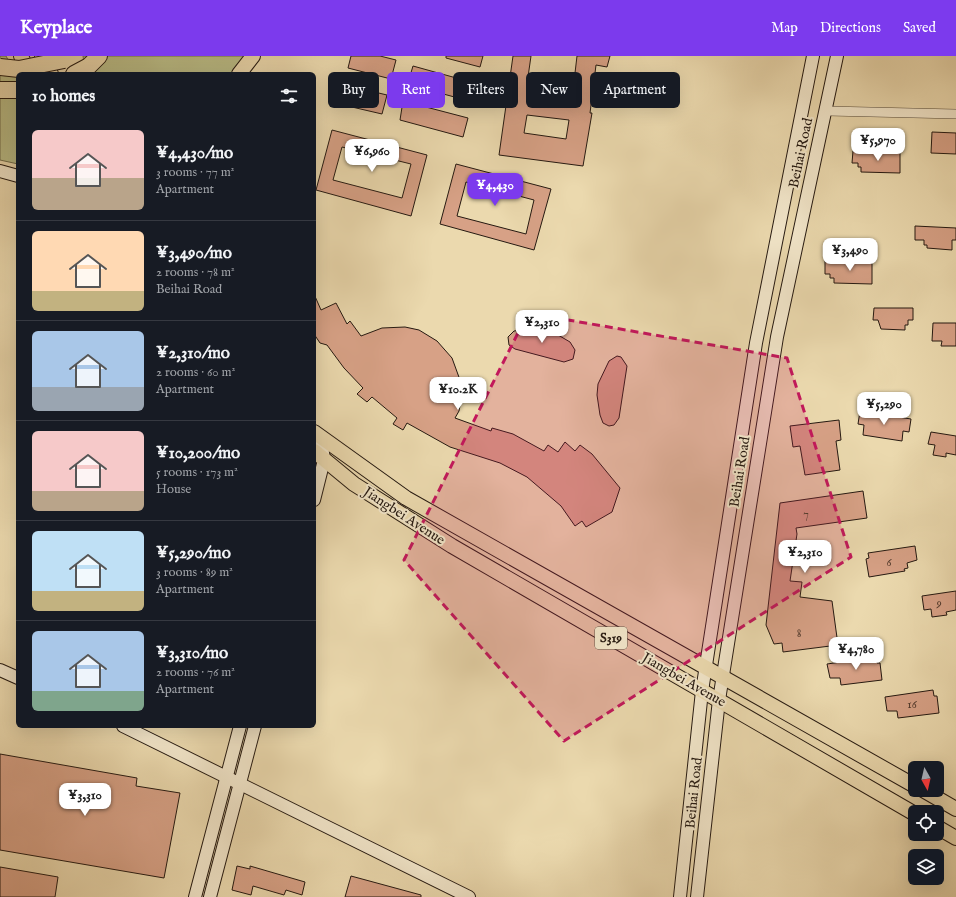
<!DOCTYPE html>
<meta charset="utf-8">
<style>
:root{--surface:#171b24;--page:#20242c;--text:#f1f3f6;--muted:#9ea1a6;--line:#363941;--accent:#7c3aed}
body{margin:0;font-family:"IM FELL English",serif;background:var(--page);color:var(--text);height:100vh;display:flex;flex-direction:column;font-size:15px;white-space:nowrap}
*{box-sizing:border-box;margin:0}
p{font-size:13px;color:var(--muted)}
.icon{flex:none;width:22px;height:22px;fill:none;stroke:currentColor;stroke-width:2;stroke-linecap:round;stroke-linejoin:round}
.map{position:relative;flex:1;overflow:hidden}
.sheet{position:absolute;left:16px;top:16px;width:300px;height:656px;display:flex;flex-direction:column;background:var(--surface);border-radius:6px;box-shadow:0 4px 16px #0002}
.sheet>*{flex:none}
.banner{position:absolute;left:328px;top:16px;width:380px;height:36px;display:flex;gap:8px}
.needle{width:26px;rotate:172deg}
.controls{position:absolute;left:908px;top:705px;display:grid;gap:8px}
.controls a{display:grid;place-items:center;width:36px;height:36px;border-radius:6px;background:var(--surface);box-shadow:0 4px 16px #0002;font-size:20px}
.price{position:absolute;translate:-50% -34px;padding:0 9px;border-radius:8px;background:#fff;color:#222;font-size:13px;line-height:26px;filter:drop-shadow(0 1px 2px #0008)}
.price::after{content:'';position:absolute;left:50%;top:24px;width:12px;height:9px;margin-left:-6px;background:inherit;clip-path:polygon(0 0,100% 0,50% 100%)}
.price.on{background:var(--accent);color:#fff}
ul{padding:0;list-style:none}
li{display:flex;align-items:center;gap:12px;height:100px;padding:0 16px}
li+li{border-top:1px solid var(--line)}
li span{display:grid;place-items:center;flex:none;width:112px;height:80px;border-radius:6px;color:#555}
li>.icon{margin-inline-start:auto}
span .icon{width:48px;height:48px;fill:#fffc;stroke-width:1}
li b{font-size:17px}
h2{display:flex;justify-content:space-between;align-items:center;height:48px;padding:0 16px;font-size:17px}
.chip{padding:0 14px;border-radius:6px;background:var(--surface);box-shadow:0 4px 16px #0002;font-size:14px;line-height:36px}
.chip.on{background:var(--accent);color:#fff}
header{display:flex;align-items:center;gap:24px;box-sizing:border-box;height:56px;padding:0 20px;background:var(--accent);color:#fff}
header strong{font-size:19px}
nav{display:flex;gap:22px;margin-inline-start:auto;font-size:14px}
.map>svg:first-child{display:block}
.green{fill:#babe89;stroke:#706c4d}
.building{fill:#d7a186;stroke:#251911;fill-rule:evenodd}
.lines{fill:none;stroke-linecap:round;stroke-linejoin:round}
.street-casing{stroke:#564938;stroke-width:10}
.secondary-casing{stroke:#251911;stroke-width:14}
.primary-casing{stroke:#251911;stroke-width:16}
.highway-casing{stroke:#251911;stroke-width:18}
.street{stroke:#f2e6ca;stroke-width:9}
.secondary{stroke:#f2e6ca;stroke-width:12}
.primary{stroke:#ebd9ae;stroke-width:14}
.highway{stroke:#ebd9ae;stroke-width:16}
.highway-bridge-casing{stroke:#251911;stroke-width:18;stroke-linecap:butt}
.highway-bridge{stroke:#ebd9ae;stroke-width:16}
.marked{fill:#c2185b;fill-opacity:0.2;stroke:#c2185b;stroke-width:3;stroke-dasharray:8 5;stroke-linejoin:round}
.labels{text-anchor:middle;dominant-baseline:central;stroke-width:4;stroke-linejoin:round;paint-order:stroke}
.number-label{font-size:12px;fill:#523b2e}
.shield{fill:#f2e6ca;stroke:#625648;stroke-width:1}
.shield-label{font-size:13px;font-weight:bold;fill:#251911}
.street-label{font-size:14px;fill:#251911;stroke:#f2e6ca}
</style>
<header>
<strong>Keyplace</strong>
<nav><a>Map</a><a>Directions</a><a>Saved</a></nav>
</header>
<div class="map">
<svg width="956" height="841" viewBox="0 0 956 841">
<rect width="100%" height="100%" fill="#ebd9ae"/>
<filter id="stains"><feTurbulence type="fractalNoise" baseFrequency=".005" numOctaves="4"/><feColorMatrix values="0 0 0 0 .2 0 0 0 0 .09 0 0 0 0 .02 0 0 0 .5 -.17"/></filter>
<radialGradient id="worn" r=".72"><stop offset=".6" stop-color="#630" stop-opacity="0"/><stop offset="1" stop-color="#630" stop-opacity=".3"/></radialGradient>
<!-- green -->
<g class="green">
<path d="M0,0h6l12,23v85l-18,-4z"/>
<path d="M83,0h164l-14,18h-146l-3,-10z"/>
</g>
<!-- building -->
<g class="building">
<path d="M351,0h29l16,4 -5,19 -43,-11z"/>
<path d="M446,0h37l-3,11 -34,-9z"/>
<path d="M513,0h18l-4,28 46,6 4,-34h33l-3,11 -11,-2 -6,48h2l-9,53 -84,-11zM527,59l42,5 -3,19 -42,-6z"/>
<path d="M413,10l65,18 -5,18 -63,-17 2,-9h-2z"/>
<path d="M341,28l46,11 -5,19 -43,-10 3,-10 -3,-1z"/>
<path d="M403,45l65,17 -5,19 -63,-17z"/>
<path d="M332,74l95,25 -16,61 -95,-26zM342,91l69,17 -9,34 -69,-18z"/>
<path d="M932,76l24,1v21l-25,-1z"/>
<path d="M853,95l47,1v21l-39,-1v-5h-3v-4h-6z"/>
<path d="M456,108l95,25 -17,61 -94,-26zM466,126l68,18 -8,34 -69,-18z"/>
<path d="M915,170l41,2v12h-4v10l-25,-2v-3h-3v-5h-9z"/>
<path d="M825,205l47,1v22l-38,-1v-5h-4v-4h-5z"/>
<path d="M314,238l7,16 15,-7 11,21 3,-3 11,15 21,-8 23,-1 14,3 18,11 15,17 8,22 1,20 -2,11 -4,7 36,13 1,-3 21,6 31,17 4,-6 10,7 7,-10 10,9 5,-6 12,9 28,34 -8,24 -26,15 -4,-6 -7,5 -14,-20 -34,-29 -27,-14 -50,-16 -43,-24 -4,7 -10,-6 4,-6 -25,-21 -5,5 -10,-8 6,-6 -19,-20 -17,-23 -7,-2 -6,-9z"/>
<path d="M874,252h39v12h-5v5h-3v5l-24,-1 -3,-9h-5z"/>
<path d="M933,267h23v23h-15l1,-5h-10z"/>
<path d="M536,272l17,4 17,10 5,8 -2,9 -9,3 -49,-13 -6,-4 -1,-8 6,-6z"/>
<path d="M617,300l4,1 6,9 -8,52 -5,7 -5,1 -6,-3 -3,-8 -3,-20 1,-11 11,-23z"/>
<path d="M860,355l51,8 -2,13 -6,-1 -1,10 -39,-6 1,-10 -6,-1z"/>
<path d="M839,364l2,20 -5,1 4,29 -35,5 -5,-29 -7,1 -3,-21z"/>
<path d="M931,376l25,4v19l-10,-2v4l-13,-2 2,-10 -7,-1z"/>
<path d="M863,435l4,27 -71,10 1,6 -7,47 12,1 -2,15 32,4 6,44 -55,7 -1,-9 -8,1 -8,-19 14,-122z"/>
<path d="M915,490l2,14 -10,3 1,5 -4,1 1,2 -36,6 -3,-18 3,-1 -1,-5z"/>
<path d="M956,535v19l-10,2 1,3 -15,2 -1,-8 -7,1 -2,-14z"/>
<path d="M876,601l1,6h3l2,17 -41,5 -1,-7h-10l-3,-14z"/>
<path d="M933,634l1,6h3l2,17 -41,5 -1,-7h-10l-2,-14z"/>
<path d="M0,698l137,24 -1,8 44,7 -16,85 -164,-28z"/>
<path d="M237,810l13,3v-3l55,16 -3,13 -16,-5 -2,5 -31,-9 -2,9 -19,-5z"/>
<path d="M0,811l58,10 -3,20h-55z"/>
<path d="M351,820l70,19v2h-76z"/>
</g>
<g class="lines">
<!-- street casing -->
<g class="street-casing">
<path id="street" d="M828,55l128,3"/>
</g>
<!-- secondary casing -->
<g class="secondary-casing">
<g id="secondary">
<path d="M0,115l18,5"/>
<path d="M314,444l10,-40 -3,-22"/>
<path d="M0,614l18,8"/>
<path d="M123,670l346,171"/>
<path d="M195,841l45,-171"/>
<path d="M210,841l45,-171"/>
<path d="M680,841l22,-206 54,-348 57,-287"/>
<path d="M697,841l22,-197 58,-363 60,-281"/>
</g>
</g>
<!-- primary casing -->
<g class="primary-casing">
<g id="primary">
<path d="M21,0l8,18"/>
<path d="M42,0l9,18"/>
<path d="M239,18l14,-18"/>
<path d="M314,376l92,66 509,288"/>
<path d="M314,395l40,33 98,62 463,268"/>
<path d="M923,734l33,19"/>
<path d="M937,771l19,11"/>
</g>
</g>
<!-- highway casing -->
<g class="highway-casing">
<g id="highway">
<path d="M74,18l15,-8 10,-10"/>
<path d="M0,34h18"/>
</g>
</g>
<!-- street -->
<use href="#street" class="street"/>
<!-- secondary -->
<use href="#secondary" class="secondary"/>
<!-- primary -->
<use href="#primary" class="primary"/>
<!-- highway -->
<use href="#highway" class="highway"/>
<!-- highway-bridge casing -->
<g class="highway-bridge-casing">
<path id="highway-bridge" d="M0,11l19,2 45,-9"/>
</g>
<!-- highway-bridge -->
<use href="#highway-bridge" class="highway-bridge"/>
</g>
<!-- marked area -->
<path class="marked" d="M528,257l259,45 64,199 -287,184 -160,-181z"/>
<g class="labels">
<!-- number labels -->
<g class="number-label">
<text x="806" y="458">7</text>
<text x="889" y="506">6</text>
<text x="939" y="547">9</text>
<text x="799" y="577">8</text>
<text x="912" y="648">16</text>
</g>
<!-- shield labels -->
<rect class="shield" x="595" y="571" width="32" height="22" rx="3"/>
<g class="shield-label">
<text x="611" y="582">S319</text>
</g>
<!-- street labels -->
<g class="street-label">
<text transform="translate(801 97) rotate(-78)">Beihai Road</text>
<text transform="translate(740 416) rotate(-81)">Beihai Road</text>
<text transform="translate(404 460) rotate(33)">Jiangbei Avenue</text>
<text transform="translate(684 624) rotate(30)">Jiangbei Avenue</text>
<text transform="translate(694 737) rotate(-84)">Beihai Road</text>
</g>
</g>
<rect width="100%" height="100%" filter="url(#stains)"/>
<rect width="100%" height="100%" fill="url(#worn)"/>
</svg>
<div class="controls">
<a><svg class="needle" viewBox="-14 -14 28 28"><path d="M0-13l5 13h-10z" fill="#e53935"/><path d="M0 13l5-13h-10z" fill="#9ea1a6"/></svg></a>
<a><svg class="icon" aria-label="locate" viewBox="0 0 24 24"><circle cx="12" cy="12" r="6"/><path d="M12 2v4M12 18v4M2 12h4M18 12h4"/></svg></a>
<a><svg class="icon" aria-label="layers" viewBox="0 0 24 24"><path d="M12 4l9 5-9 5-9-5zM3 14l9 5 9-5"/></svg></a>
</div>
<b class="price" style="left:878px;top:106px">¥5,970</b>
<b class="price" style="left:372px;top:117px">¥6,960</b>
<b class="price on" style="left:495px;top:151px">¥4,430</b>
<b class="price" style="left:850px;top:216px">¥3,490</b>
<b class="price" style="left:542px;top:288px">¥2,310</b>
<b class="price" style="left:458px;top:355px">¥10.2K</b>
<b class="price" style="left:884px;top:370px">¥5,290</b>
<b class="price" style="left:805px;top:518px">¥2,310</b>
<b class="price" style="left:856px;top:615px">¥4,780</b>
<b class="price" style="left:85px;top:761px">¥3,310</b>
<div class="banner">
<a class="chip">Buy</a>
<a class="chip on">Rent</a>
<a class="chip">Filters</a>
<a class="chip">New</a>
<a class="chip">Apartment</a>
</div>
<section class="sheet">
<h2>10 homes<svg class="icon" aria-label="filters" viewBox="0 0 24 24"><path d="M4 7h16M4 17h16"/><circle cx="9" cy="7" r="2"/><circle cx="15" cy="17" r="2"/></svg></h2>
<ul>
<li><span style="background:linear-gradient(#f6c9c9 60%,#b9a48a 0)"><svg class="icon" aria-label="home" viewBox="0 0 24 24"><path d="M3 11l9-7 9 7M6 9v11h12V9"/></svg></span><div><b>¥4,430/mo</b><p>3 rooms · 77 m²</p><p>Apartment</p></div></li>
<li><span style="background:linear-gradient(#ffd9b3 75%,#c2b280 0)"><svg class="icon" aria-label="home" viewBox="0 0 24 24"><path d="M3 11l9-7 9 7M6 9v11h12V9"/></svg></span><div><b>¥3,490/mo</b><p>2 rooms · 78 m²</p><p>Beihai Road</p></div></li>
<li><span style="background:linear-gradient(#a9c7e8 70%,#9aa5b1 0)"><svg class="icon" aria-label="home" viewBox="0 0 24 24"><path d="M3 11l9-7 9 7M6 9v11h12V9"/></svg></span><div><b>¥2,310/mo</b><p>2 rooms · 60 m²</p><p>Apartment</p></div></li>
<li><span style="background:linear-gradient(#f6c9c9 75%,#b9a48a 0)"><svg class="icon" aria-label="home" viewBox="0 0 24 24"><path d="M3 11l9-7 9 7M6 9v11h12V9"/></svg></span><div><b>¥10,200/mo</b><p>5 rooms · 173 m²</p><p>House</p></div></li>
<li><span style="background:linear-gradient(#bfe0f5 75%,#c2b280 0)"><svg class="icon" aria-label="home" viewBox="0 0 24 24"><path d="M3 11l9-7 9 7M6 9v11h12V9"/></svg></span><div><b>¥5,290/mo</b><p>3 rooms · 89 m²</p><p>Apartment</p></div></li>
<li><span style="background:linear-gradient(#a9c7e8 75%,#7fa58c 0)"><svg class="icon" aria-label="home" viewBox="0 0 24 24"><path d="M3 11l9-7 9 7M6 9v11h12V9"/></svg></span><div><b>¥3,310/mo</b><p>2 rooms · 76 m²</p><p>Apartment</p></div></li>
</ul>
</section>
</div>
